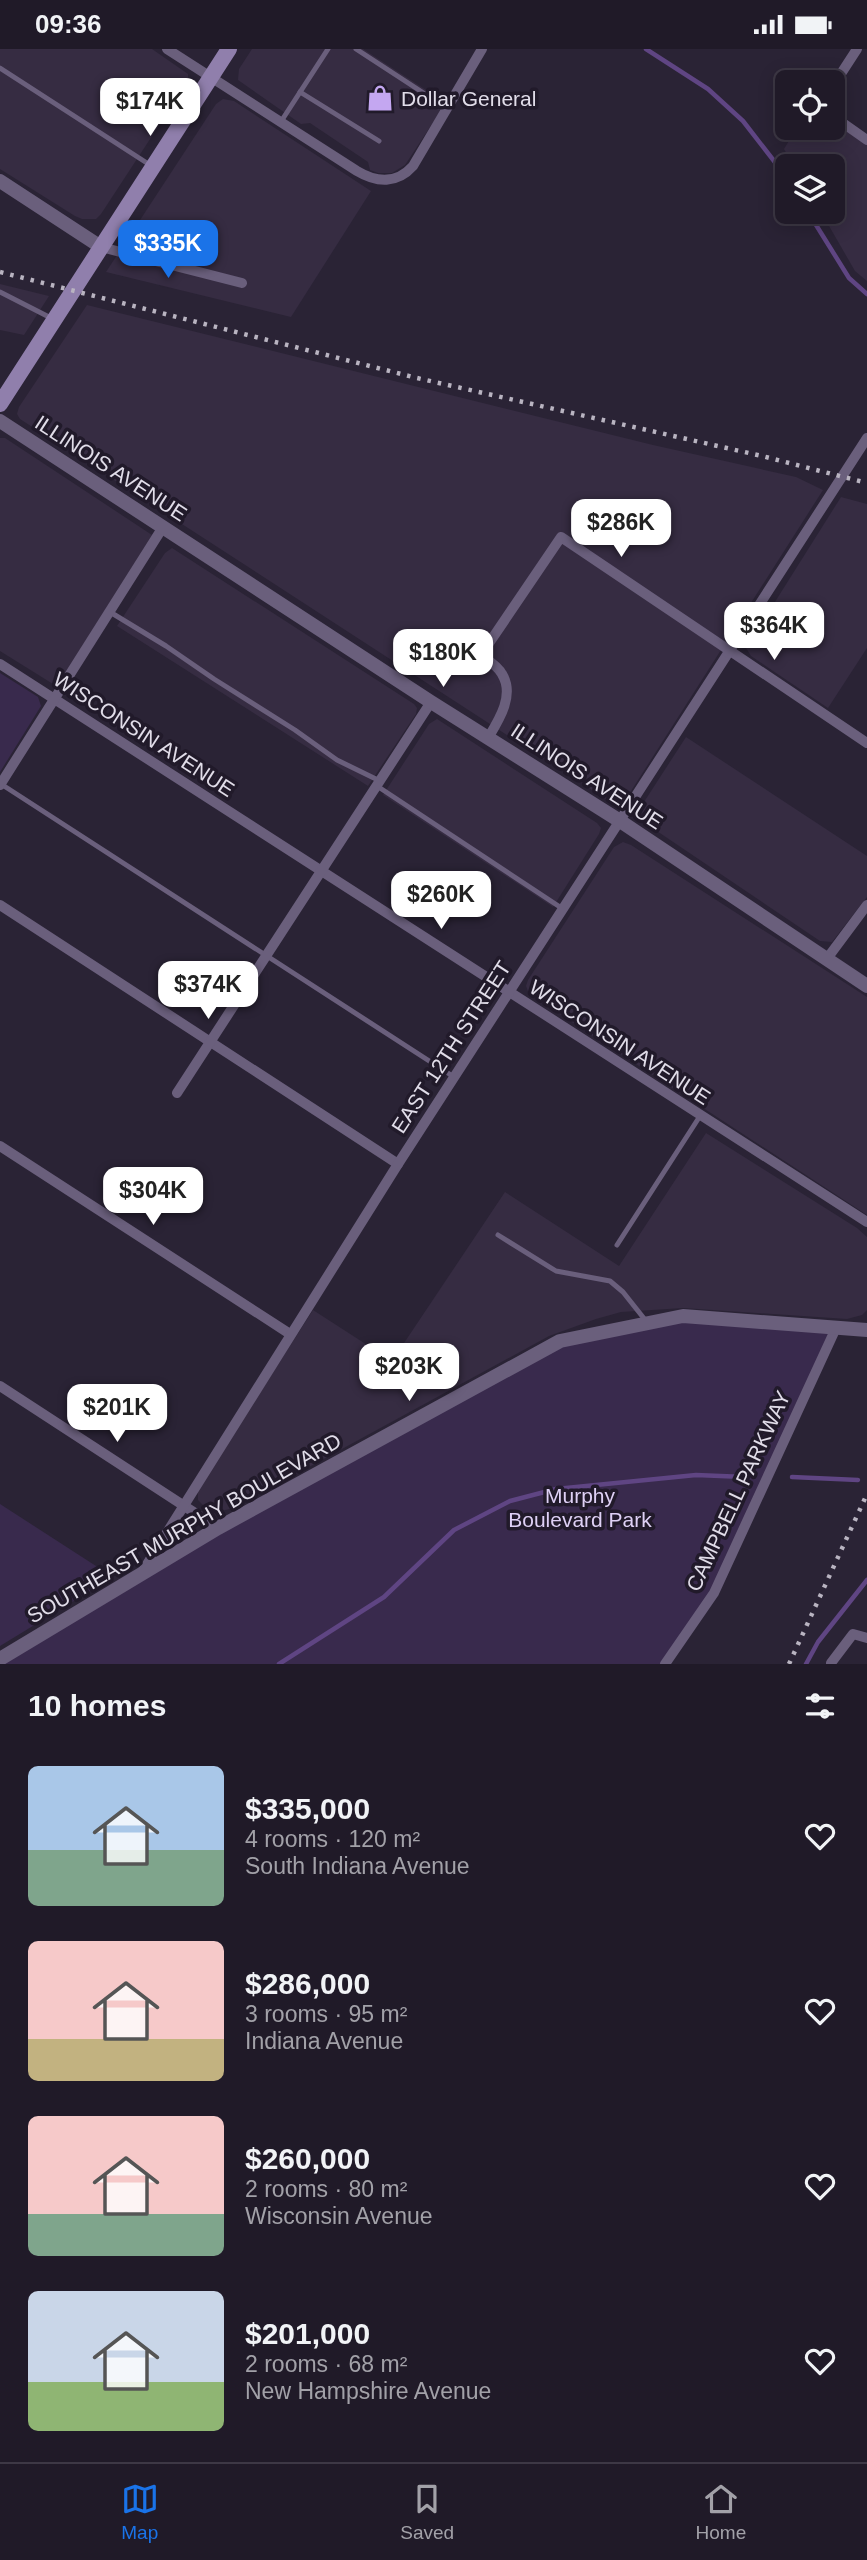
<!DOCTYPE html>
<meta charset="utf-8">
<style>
:root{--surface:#201a28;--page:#282330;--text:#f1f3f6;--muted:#a2a1a8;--line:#3d3845;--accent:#1a73e8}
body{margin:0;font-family:Helvetica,sans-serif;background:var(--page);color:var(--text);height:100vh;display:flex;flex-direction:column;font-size:26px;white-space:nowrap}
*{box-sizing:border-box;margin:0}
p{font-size:23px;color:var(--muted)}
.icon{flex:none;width:38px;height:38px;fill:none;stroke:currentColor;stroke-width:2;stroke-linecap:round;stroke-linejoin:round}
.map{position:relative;height:1615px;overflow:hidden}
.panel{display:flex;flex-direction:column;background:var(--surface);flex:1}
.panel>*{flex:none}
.fabs{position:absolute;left:775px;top:21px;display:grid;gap:14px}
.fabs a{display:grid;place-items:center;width:70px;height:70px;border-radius:10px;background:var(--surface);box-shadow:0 4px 18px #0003,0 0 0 2px var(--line);font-size:35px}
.price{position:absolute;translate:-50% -60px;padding:0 16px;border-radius:14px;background:#fff;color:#222;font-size:23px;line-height:46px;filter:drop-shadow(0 2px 4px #0008)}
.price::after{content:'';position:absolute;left:50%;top:42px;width:21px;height:16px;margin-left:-10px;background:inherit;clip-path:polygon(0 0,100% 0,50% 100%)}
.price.current{background:var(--accent);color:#fff}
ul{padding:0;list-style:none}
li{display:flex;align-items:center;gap:21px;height:175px;padding:0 28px}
li span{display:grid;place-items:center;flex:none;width:196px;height:140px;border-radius:10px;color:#555}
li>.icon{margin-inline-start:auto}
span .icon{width:84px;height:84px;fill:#fffc;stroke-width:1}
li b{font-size:30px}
h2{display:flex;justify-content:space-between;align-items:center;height:84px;padding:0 28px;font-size:30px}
.status{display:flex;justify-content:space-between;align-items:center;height:49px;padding:0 35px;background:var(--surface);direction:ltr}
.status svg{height:19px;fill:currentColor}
.tab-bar{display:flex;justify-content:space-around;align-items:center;height:98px;border-top:2px solid var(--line);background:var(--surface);font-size:19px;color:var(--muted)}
.tab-bar a{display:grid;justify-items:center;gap:4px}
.tab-bar .current{color:var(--accent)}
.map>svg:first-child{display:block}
.built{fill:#362c42}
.green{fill:#392a4d}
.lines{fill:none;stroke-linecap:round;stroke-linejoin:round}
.stream{stroke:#5f4583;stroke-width:4.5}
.service{stroke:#6a5f7c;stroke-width:5}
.minor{stroke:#6a5f7c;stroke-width:10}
.tertiary{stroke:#6a5f7c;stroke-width:14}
.secondary{stroke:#907fac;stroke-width:16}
.rail{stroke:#b9b4c1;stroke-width:4.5;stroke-dasharray:3.5 7;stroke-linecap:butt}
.labels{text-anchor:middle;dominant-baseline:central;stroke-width:7;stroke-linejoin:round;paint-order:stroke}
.poi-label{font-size:21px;fill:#e1dde9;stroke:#211a2a;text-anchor:start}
.street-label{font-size:21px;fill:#e1dde9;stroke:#211a2a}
.park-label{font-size:21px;fill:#ded0f5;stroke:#211a2a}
</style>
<div class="status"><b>09:36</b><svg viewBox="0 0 49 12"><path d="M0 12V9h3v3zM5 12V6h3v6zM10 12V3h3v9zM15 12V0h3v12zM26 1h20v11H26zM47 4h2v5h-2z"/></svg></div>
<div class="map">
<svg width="867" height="1615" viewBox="0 0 867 1615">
<rect width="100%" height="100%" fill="#2a2335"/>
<!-- built -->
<g class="built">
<path d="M0,0h152l36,25v7l-87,133 -5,5h-14l-7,-3 -75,-47z"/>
<path d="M252,0h111l83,54 -41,62 -13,8h-14l-8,-3 -2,-8 -58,-39 -9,1 -63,-44 1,-11z"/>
<path d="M223,50l11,2 137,90 -80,126 -185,-45 110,-168z"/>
<path d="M833,65l34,22v145l-12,-10 -34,-59h12v-46h-39l-10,-17 13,-21h36z"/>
<path d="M0,235l49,12 -25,39 -24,-5z"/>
<path d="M87,256l566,140 143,32 27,13 -199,312 -9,3 -595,-386 -3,-5 2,-7z"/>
<path d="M0,389h5l147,97 -91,145 -8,4 -53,-33z"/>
<path d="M841,448l26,7v144l-39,60 -77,-52 -5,-8z"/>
<path d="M172,499l242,156 3,4 -1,6 -48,72 -251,-160 48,-73z"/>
<path d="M437,670l160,104 4,5 -2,6 -46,73 -170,-112 46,-71z"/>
<path d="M686,688l181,119v41l-35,45 -12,-1 -175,-118 -3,-12 2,-9z"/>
<path d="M623,793l8,3 236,152v218l-338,-221 -3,-8 2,-6 86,-133z"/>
<path d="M706,1084l151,95 10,9v73l-5,5 -15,4 -164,-11 -62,4 -25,7 -47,17 -315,172 -13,3 -18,-6 -5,-5v-11l115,-179 79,51 113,-169 114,74z"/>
</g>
<!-- green -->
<g class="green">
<path d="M0,624l38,24 3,9 -41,66z"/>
<path d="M683,1267l153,12 -122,265 -49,71h-665v-5l560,-318z"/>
<path d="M0,1455l113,73 -113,69z"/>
</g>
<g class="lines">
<!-- stream -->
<g class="stream">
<path d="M646,0l62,40 35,32 45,58"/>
<path d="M808,163l41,66 18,16"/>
<path d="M792,1428l66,3"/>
<path d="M279,1615l105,-67 70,-67 56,-29 46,-12 140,-14 49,2"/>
<path d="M806,1615l12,-22 49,-62"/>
</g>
<!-- service -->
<g class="service">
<path d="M356,0l92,60"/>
<path d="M0,19l150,97"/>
<path d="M300,43l79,49"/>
<path d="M282,71l46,-71"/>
<path d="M0,243l51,26"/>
<path d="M110,563l56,34 48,33 81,51 42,30 43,21"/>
<path d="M1,735l453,293"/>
<path d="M377,737l186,123"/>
<path d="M498,1186l58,36 54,10 13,11 23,29"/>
<path d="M617,1196l83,-129"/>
</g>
<!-- minor -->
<g class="minor">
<path d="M167,0l190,122c20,12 40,13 56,-5l69,-117"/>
<path d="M833,37l24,-37"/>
<path d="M833,62l7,10 27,19"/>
<path d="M101,198l141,36"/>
<path d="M0,615l867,558"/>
<path d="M488,689c11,-18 27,-43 14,-64 -4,-8 -14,-14 -21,-19l80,-118 306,206"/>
<path d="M0,736l163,-258"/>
<path d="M0,856l398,259"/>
<path d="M826,911l41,-55"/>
<path d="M177,1044l254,-391"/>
<path d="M0,1097l290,188"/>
<path d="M0,1337l218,142"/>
<path d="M141,1525l257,-410 469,-726"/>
<path d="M831,1614l22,-29 14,4"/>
<path d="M665,1615l49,-71 122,-265"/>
</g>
<!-- tertiary -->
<g class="tertiary">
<path d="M0,132l101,66"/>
<path d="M0,372l431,281 189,119 247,165"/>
<path d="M0,1610l218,-131 342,-187 123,-25 184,14"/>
</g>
<!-- secondary -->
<path class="secondary" d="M0,355l229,-355"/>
<!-- rail -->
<g class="rail">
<path d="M0,223l417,106 345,78 105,27"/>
<path d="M789,1615l78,-170"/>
</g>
</g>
<!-- icons -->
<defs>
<g id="shop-bare" transform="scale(2.1)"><path d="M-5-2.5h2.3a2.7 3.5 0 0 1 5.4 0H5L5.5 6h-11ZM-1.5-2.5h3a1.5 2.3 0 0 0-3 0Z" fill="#c4a7f1" stroke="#211a2a" stroke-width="2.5" paint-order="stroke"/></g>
</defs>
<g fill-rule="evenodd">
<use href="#shop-bare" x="380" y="49"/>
</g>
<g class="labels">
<!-- poi labels -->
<g class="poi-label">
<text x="401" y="49">Dollar General</text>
</g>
<!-- street labels -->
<g class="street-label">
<text transform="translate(111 419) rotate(33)">ILLINOIS AVENUE</text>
<text transform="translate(144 685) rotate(33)">WISCONSIN AVENUE</text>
<text transform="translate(587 727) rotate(33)">ILLINOIS AVENUE</text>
<text transform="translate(620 993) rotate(33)">WISCONSIN AVENUE</text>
<text transform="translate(451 998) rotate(-57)">EAST 12TH STREET</text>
<text transform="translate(738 1442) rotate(-65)">CAMPBELL PARKWAY</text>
<text transform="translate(184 1479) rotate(-30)">SOUTHEAST MURPHY BOULEVARD</text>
</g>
<!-- park labels -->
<g class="park-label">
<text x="580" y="1446">Murphy<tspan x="580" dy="24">Boulevard Park</tspan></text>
</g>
</g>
</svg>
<div class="fabs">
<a><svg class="icon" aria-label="locate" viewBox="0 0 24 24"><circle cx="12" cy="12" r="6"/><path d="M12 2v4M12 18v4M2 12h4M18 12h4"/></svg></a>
<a><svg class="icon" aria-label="layers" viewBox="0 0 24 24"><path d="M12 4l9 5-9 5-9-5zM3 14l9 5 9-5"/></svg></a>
</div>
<b class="price" style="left:150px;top:89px">$174K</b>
<b class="price current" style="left:168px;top:231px">$335K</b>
<b class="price" style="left:621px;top:510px">$286K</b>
<b class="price" style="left:774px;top:613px">$364K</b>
<b class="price" style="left:443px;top:640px">$180K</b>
<b class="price" style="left:441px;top:882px">$260K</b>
<b class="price" style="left:208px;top:972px">$374K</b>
<b class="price" style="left:153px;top:1178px">$304K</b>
<b class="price" style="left:409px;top:1354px">$203K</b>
<b class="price" style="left:117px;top:1395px">$201K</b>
</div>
<section class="panel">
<h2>10 homes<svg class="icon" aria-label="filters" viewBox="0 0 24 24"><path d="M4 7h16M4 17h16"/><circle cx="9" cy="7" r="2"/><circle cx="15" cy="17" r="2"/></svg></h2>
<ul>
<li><span style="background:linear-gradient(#a9c7e8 60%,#7fa58c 0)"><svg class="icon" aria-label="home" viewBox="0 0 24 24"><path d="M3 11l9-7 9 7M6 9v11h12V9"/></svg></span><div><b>$335,000</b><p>4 rooms · 120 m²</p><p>South Indiana Avenue</p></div><svg class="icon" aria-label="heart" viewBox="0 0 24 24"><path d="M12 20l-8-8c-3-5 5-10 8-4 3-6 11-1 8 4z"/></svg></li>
<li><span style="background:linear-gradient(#f6c9c9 70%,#c2b280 0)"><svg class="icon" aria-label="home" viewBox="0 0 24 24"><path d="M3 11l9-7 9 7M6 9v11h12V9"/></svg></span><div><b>$286,000</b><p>3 rooms · 95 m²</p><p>Indiana Avenue</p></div><svg class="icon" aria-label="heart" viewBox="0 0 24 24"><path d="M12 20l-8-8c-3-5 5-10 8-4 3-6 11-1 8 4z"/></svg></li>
<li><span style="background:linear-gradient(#f6c9c9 70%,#7fa58c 0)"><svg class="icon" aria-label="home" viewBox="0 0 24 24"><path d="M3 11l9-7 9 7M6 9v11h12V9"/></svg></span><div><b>$260,000</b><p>2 rooms · 80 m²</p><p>Wisconsin Avenue</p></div><svg class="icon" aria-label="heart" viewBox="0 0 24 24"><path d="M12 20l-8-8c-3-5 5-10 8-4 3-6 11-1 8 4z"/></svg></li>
<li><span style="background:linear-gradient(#c9d6e8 65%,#8fb573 0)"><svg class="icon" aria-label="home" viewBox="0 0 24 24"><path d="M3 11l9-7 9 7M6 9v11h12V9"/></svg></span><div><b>$201,000</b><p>2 rooms · 68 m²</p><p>New Hampshire Avenue</p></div><svg class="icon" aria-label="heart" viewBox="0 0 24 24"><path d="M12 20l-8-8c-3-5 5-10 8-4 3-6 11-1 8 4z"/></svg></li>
</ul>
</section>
<nav class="tab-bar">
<a class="current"><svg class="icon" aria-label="map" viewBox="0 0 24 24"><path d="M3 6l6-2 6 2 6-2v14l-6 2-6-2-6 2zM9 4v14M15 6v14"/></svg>Map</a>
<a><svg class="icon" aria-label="saved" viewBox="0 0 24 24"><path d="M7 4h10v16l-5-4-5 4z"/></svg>Saved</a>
<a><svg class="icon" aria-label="home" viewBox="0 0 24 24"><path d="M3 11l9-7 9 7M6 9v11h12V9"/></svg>Home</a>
</nav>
